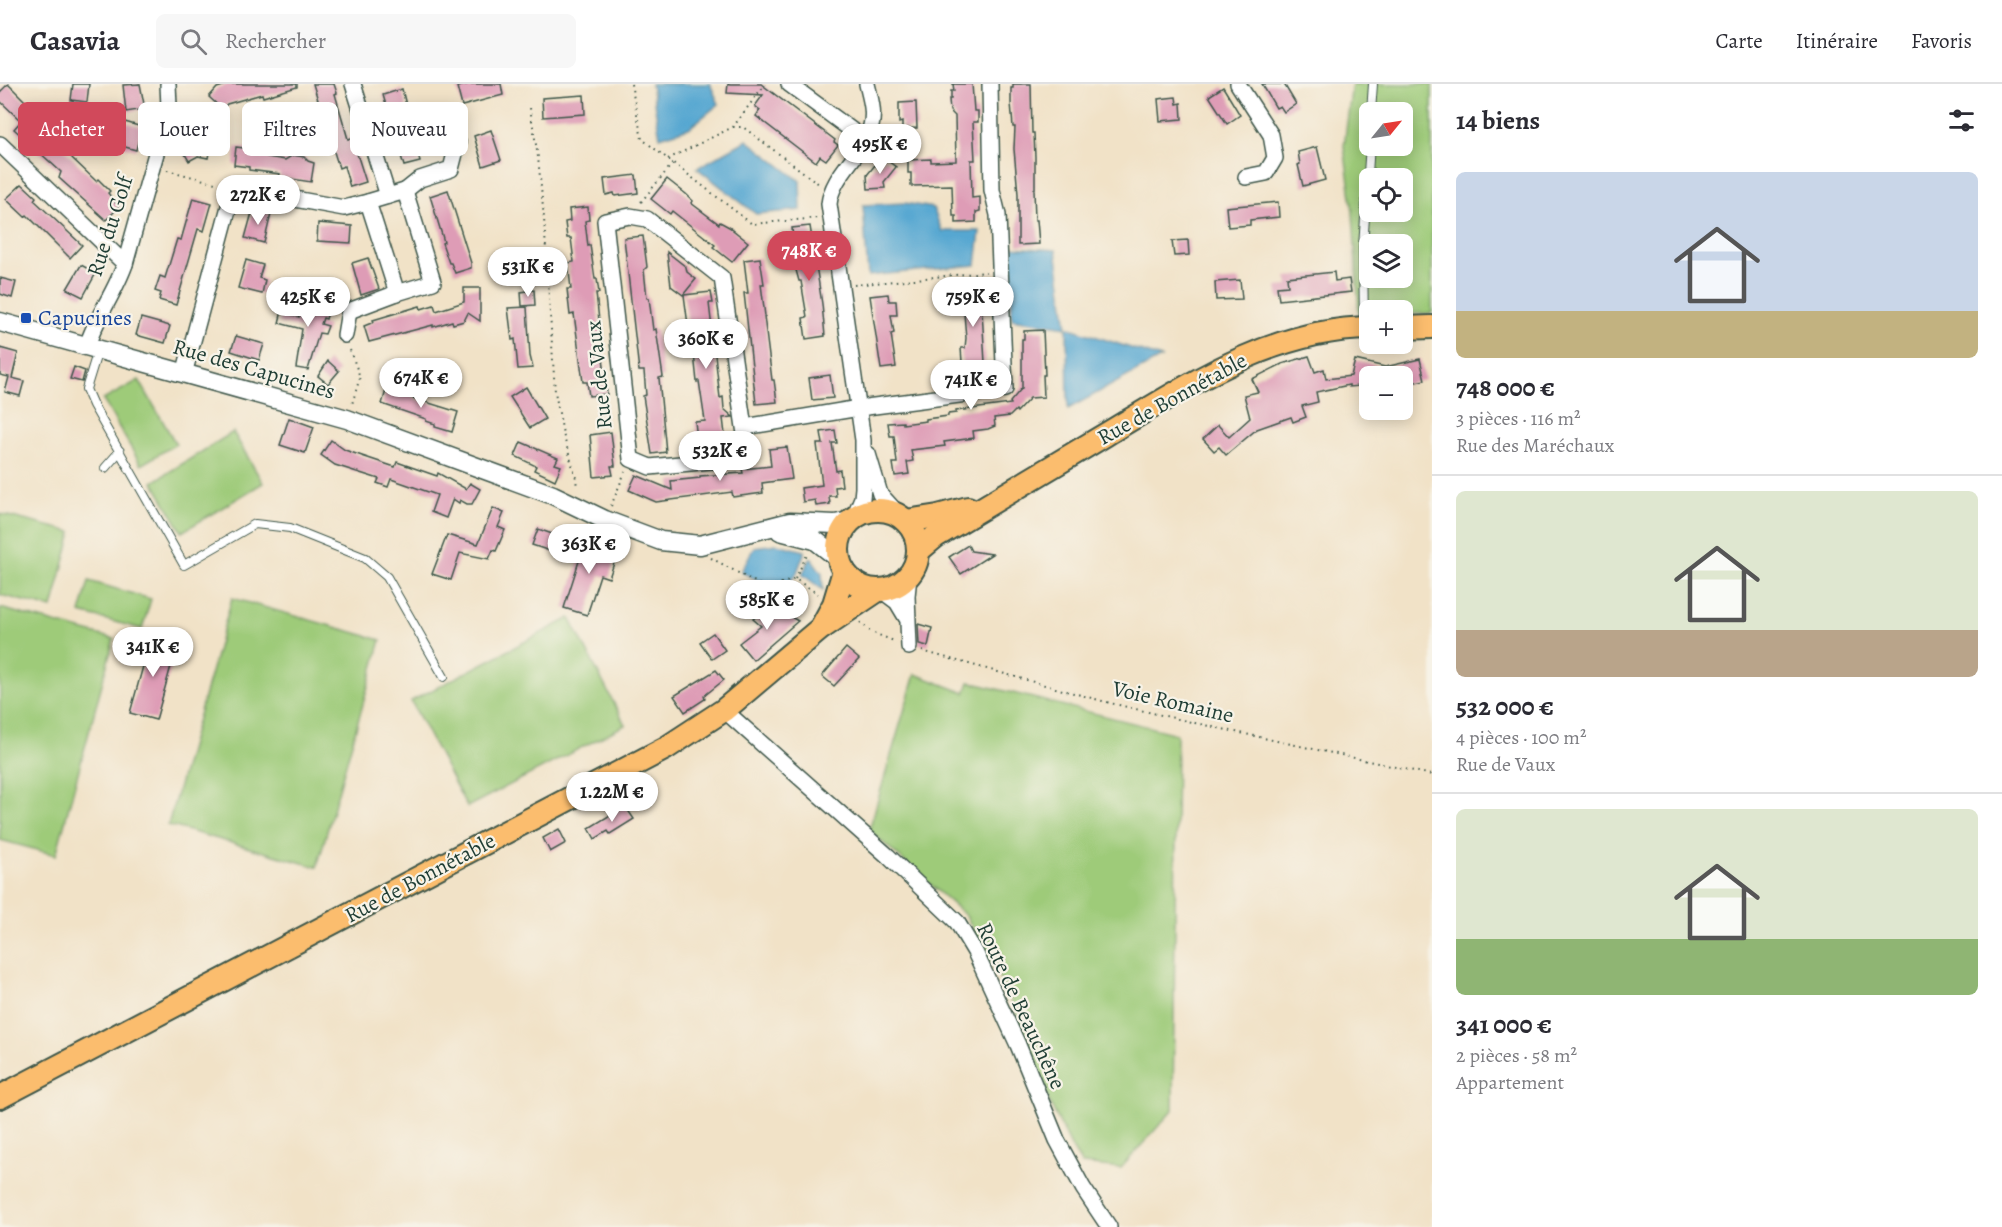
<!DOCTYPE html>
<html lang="fr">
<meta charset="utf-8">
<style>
:root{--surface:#fff;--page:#f7f7f7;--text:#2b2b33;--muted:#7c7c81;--line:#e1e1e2;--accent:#d1495b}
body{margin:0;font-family:Alegreya,serif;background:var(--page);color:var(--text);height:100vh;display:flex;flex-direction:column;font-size:22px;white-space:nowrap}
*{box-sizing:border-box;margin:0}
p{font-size:20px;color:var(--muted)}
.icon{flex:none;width:33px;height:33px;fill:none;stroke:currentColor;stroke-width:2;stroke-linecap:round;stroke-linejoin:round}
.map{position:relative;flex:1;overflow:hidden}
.side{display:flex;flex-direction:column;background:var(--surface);width:570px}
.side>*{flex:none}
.banner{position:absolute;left:18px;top:18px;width:570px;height:54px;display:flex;gap:12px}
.needle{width:39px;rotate:60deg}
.buttons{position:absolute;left:1359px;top:18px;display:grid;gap:12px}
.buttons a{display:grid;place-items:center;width:54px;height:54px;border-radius:9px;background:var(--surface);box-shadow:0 3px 15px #0003;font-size:30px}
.price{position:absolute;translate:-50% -51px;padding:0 14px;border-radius:21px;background:#fff;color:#222;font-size:20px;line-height:39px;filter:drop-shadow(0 2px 3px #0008)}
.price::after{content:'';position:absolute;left:50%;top:36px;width:18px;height:14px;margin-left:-9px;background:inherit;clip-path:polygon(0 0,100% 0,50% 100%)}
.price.active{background:var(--accent);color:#fff}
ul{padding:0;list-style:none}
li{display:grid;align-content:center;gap:12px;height:318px;padding:0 24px}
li+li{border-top:2px solid var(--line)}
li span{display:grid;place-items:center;height:186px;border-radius:9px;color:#555}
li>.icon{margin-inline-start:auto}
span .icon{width:108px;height:108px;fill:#fffc;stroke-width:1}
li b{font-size:26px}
h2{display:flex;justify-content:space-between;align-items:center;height:72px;padding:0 24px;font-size:26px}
.chip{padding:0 21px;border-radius:9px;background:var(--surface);box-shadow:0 3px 15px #0003;font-size:21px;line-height:54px}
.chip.active{background:var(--accent);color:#fff}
header{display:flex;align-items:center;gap:36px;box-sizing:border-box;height:84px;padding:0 30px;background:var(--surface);border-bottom:2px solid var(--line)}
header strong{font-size:28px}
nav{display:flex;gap:33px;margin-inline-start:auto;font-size:21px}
.search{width:420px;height:54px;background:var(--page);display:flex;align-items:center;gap:15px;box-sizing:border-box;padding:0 21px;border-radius:9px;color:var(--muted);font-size:22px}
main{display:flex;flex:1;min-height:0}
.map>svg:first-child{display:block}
.green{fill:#9ecb79;stroke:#5e8456;stroke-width:1.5;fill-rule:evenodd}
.water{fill:#57a7d1;stroke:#3b7282;stroke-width:1.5}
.building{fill:#de9cb6}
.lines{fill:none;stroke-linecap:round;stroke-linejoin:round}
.service-casing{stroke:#3e564a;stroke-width:10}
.minor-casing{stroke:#3e564a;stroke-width:18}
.tertiary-casing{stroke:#3e564a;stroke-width:21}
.primary-casing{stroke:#3e564a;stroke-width:26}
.path{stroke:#3e564a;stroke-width:2;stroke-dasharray:1.5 4.5;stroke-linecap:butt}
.service{stroke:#fff;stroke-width:8}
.minor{stroke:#fff;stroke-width:15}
.tertiary{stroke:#fff;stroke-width:18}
.primary{stroke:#fbbd6e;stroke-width:22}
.transit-dot{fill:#1a4fb4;stroke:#f7f3e8;stroke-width:2}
.labels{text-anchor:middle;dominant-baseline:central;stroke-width:4.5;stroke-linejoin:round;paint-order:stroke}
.street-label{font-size:22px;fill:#1f3d34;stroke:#f7f3e8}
.transit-label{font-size:22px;fill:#164399;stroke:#f7f3e8;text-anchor:start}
</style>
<header>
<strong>Casavia</strong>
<div class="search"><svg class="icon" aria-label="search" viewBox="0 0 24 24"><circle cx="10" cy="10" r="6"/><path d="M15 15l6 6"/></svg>Rechercher</div>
<nav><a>Carte</a><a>Itinéraire</a><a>Favoris</a></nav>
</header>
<main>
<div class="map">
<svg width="1432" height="1143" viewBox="0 0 1432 1143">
<rect width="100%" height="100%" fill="#f7f3e8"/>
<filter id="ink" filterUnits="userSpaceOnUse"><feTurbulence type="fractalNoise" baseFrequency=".0167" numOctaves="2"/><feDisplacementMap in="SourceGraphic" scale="12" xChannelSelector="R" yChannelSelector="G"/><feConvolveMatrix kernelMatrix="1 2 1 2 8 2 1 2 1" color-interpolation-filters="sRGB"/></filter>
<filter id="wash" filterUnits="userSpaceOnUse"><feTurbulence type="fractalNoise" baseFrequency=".008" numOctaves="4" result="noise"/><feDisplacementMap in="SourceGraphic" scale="24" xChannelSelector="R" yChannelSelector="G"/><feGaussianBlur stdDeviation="1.35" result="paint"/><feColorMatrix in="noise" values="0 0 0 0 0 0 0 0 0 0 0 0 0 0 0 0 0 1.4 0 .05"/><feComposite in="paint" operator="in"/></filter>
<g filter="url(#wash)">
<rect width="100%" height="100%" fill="#f1e2c7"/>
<!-- green -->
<g class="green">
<path d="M1352,0h80v229l-29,1 -1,-4h-32l-1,6h-10l-6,-104 -9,-66zM1370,28h32v34h-32zM1370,94h32v34h-32zM1370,160h32v34h-32z"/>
<path d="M139,296l37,64 -35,21 -38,-65z"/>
<path d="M233,348l30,51 -81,49 -29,-50z"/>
<path d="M0,430l72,18 -20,76 -52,-13z"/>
<path d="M89,497l62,18 -9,30 -62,-16z"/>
<path d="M232,514l149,42 -64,227 -149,-42z"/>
<path d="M0,524l114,31 -58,216 -56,-15z"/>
<path d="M570,534l55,107 -158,82 -56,-106z"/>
<path d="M915,590l50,19 4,-11 208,52 -4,376 -52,58 -39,-4 -9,-14 -26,-53 -37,-100 -44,-81 -97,-86z"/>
</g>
<!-- water -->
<g class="water">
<path d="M651,0h59l9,20 -30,24 -29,9z"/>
<path d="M747,56l53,41 1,29 -45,4 -59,-46z"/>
<path d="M905,119l28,5 9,23h38l-4,34 -108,11 -5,-71z"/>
<path d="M1010,163l46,3 11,77 94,31 -93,51 -1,-82 -55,-8z"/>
<path d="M777,460l28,7 -9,24 -16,16 -39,-19 13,-25z"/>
<path d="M811,474l11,15 1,17 -21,-16z"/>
</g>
<g id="blocks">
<!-- building -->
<g class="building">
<path d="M8,0l46,46 -4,4 23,25 23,22 2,-2 12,12 -2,2 11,14 -13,13 -47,-42 2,-6 -47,-43 7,-8 -21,-20v-9z"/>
<path d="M73,0h16l-2,18 -16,-2z"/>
<path d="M140,0l5,25 -19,3 -3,-27z"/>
<path d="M229,0h68v3l-34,10 -1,-3 -35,10 -5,5 -13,-12 8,-9z"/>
<path d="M313,0h21l3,9 -2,1 13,45 4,-1 14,44 -16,5 -6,-21 -5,2z"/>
<path d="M469,0h32l2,11 -41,11 -5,-19z"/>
<path d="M728,0h33l74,56 -1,2 4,3 -12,15 -6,-4 -4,6 -60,-46 4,-6 -5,-4 8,-11 -36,-2z"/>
<path d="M953,0h19l2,27h4v11h-5l2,38h-4l1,38 8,-1v14l-4,1v10l-20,1v-7h-3l-1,-31 -41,1v-13h-3v-13l23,-1v3l25,-1 -1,-45 -5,-5 -1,-12h2v-8h3z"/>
<path d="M1013,0h18l1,49h2l1,24v32h-1l1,31h2l2,24 -21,1v-51l-4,-45 1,-22h-2l-2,-24v-15h2z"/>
<path d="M1262,0h22l12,20 -12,8 -4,-6 -4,2z"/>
<path d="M1223,3l17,28 -13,9 -18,-28z"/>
<path d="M402,5l18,73 -16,4 -21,-71z"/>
<path d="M584,11l1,19 -42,3 -1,-19z"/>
<path d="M1176,13l1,7 4,-1 1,16 -22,2 -2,-22z"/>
<path d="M916,18l1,26 -15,1v-7l-3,1v-20z"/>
<path d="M187,32l15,4 -4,16 -15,-4z"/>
<path d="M125,38l17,5 -6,23 -18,-5z"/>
<path d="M491,46l10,30 -18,6 -9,-30z"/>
<path d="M213,50l-5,24 -10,-2 -9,5 -7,-12z"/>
<path d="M236,63l32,4 -1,6 18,3 8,-5 11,2 4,4 6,2 -3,19 -32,-5 1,-3 -31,-4v-3l-15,-2z"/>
<path d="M1317,63l8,33 -22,6 -5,-21 2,-1 -2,-12z"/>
<path d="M885,75l11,8 -12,15 1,6 -17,1 -1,-14 8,-10 3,2z"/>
<path d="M636,91l2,18 -23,3 -1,-3 -8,2 -2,-16z"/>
<path d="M667,95l19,15 7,7 -2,2 28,21 1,-2 9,5 19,15 -16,20 -19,-15 2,-2 -43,-34 -2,3 -19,-15z"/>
<path d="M22,100l14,13 -2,3 48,45 -12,13 -43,-43 -2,2 -19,-18z"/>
<path d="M448,106l23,73v5l-16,5 -4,-10h-2l-7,-20 2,-1 -2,-7 -12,-39z"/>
<path d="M193,114l19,5 -8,28 -6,-2 -22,76 -17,-5 2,-7 -6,-2 5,-15 5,2 12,-39 4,1z"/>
<path d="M1278,118l1,15 -29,3v5l-22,2 -2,-20z"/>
<path d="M588,123l1,13 -4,1 3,25 2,-1 5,34h2l2,14h-3l11,101 -18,2 -2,-14h-4l-9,-68 -4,1 -3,-26h4l-3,-26 6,-1 -3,-24h-4l-2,-16 5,-1 -1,-12z"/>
<path d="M253,125l18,5 -7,29 -19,-5z"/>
<path d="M318,139l34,3 -1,17 -34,-2z"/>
<path d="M810,142l12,78 3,32 -19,3 -3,-21 4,-1 -6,-36h-2l-3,-11 -4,-42z"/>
<path d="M643,152l4,31 -3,3 3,28h2l4,32 3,-1 7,48 -4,1 7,74 -14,2 -9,-58 3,-1 -2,-24h-5l-15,-133z"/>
<path d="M1188,156l1,15 -15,1 -2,-15z"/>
<path d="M667,168l19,15 1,5 9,7 -13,16 -12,-9z"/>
<path d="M368,174l11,31 -18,6 -9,-32z"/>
<path d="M760,174l4,26h-3l4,32h-1l8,64h2l3,22 -21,2 -10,-93 -2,-18h4l-4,-33z"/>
<path d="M246,176l17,5 -4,13 6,2 -3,14 -24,-6z"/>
<path d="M81,181l15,8 -13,24 -16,-8z"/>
<path d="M1334,188l1,9 14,-2 2,13 -72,8 -2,-13 11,-1 -1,-9z"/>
<path d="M0,194l16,4 -4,16 -12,-4z"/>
<path d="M983,194v14l-2,1 4,70h-5l1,12 -18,1 -2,-28h4l1,-10 -4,-50h2v-9z"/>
<path d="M1240,196l2,19 -26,1 -1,-18z"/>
<path d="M464,204h16v33l-12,-8 -4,8 -11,3 -1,-3 -19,6v-2l-64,17 -5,-16 10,-4 -1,-2 47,-14 1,3 13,-4 2,6 28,-9z"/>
<path d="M534,206l1,15 -13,1 -1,-14z"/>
<path d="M711,208l2,11h-4l11,95 3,-1 1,12 9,8 -10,1 3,25 -28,3 -3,-24 10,-1 -6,-40 -2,1 -6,-57h-3l-4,-30z"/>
<path d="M888,210l1,7h7l1,14h-6l3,18 -3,1 5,33 -15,2 -11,-73z"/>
<path d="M313,213l18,5 -5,17 -3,-1 -2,6 7,2 -3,8 -6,-1 -11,37 -12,-2 6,-39 -23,-6 3,-12 17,6 4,-11 8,-3z"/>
<path d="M527,223l3,49 3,12 -15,1 -3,-30 -3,1 -4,-32z"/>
<path d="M141,234l29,8 -5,17 -29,-8z"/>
<path d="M1043,246l2,45h-2l1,22 -14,1 -13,14 -1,-2 -6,6 -16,2 1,8 -7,3 -15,2 1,7 -30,4 1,4 -34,4 2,11 -6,1 2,12 -14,2 -2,-13h4l-3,-27h-4l-2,-13 15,-1v2l23,-3v-2l22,-3v-2l8,-1v-2l55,-7 -1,-2 12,-14v-49h2v-8z"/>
<path d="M236,252l28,8 -5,16 -28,-9z"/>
<path d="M0,264l18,5 -6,25 12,3 -4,15 -15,-4 4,-15 -9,-2z"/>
<path d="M1309,272l6,16 9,-3 2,10 25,-3 4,-16 30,7 35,-8 5,21 -23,5v-9h-32v9l-21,2v-2l-33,7 2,10 -16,4 4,11 -13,5 -2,-5 -34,12 -31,26 -7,-8 -5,4 -11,-12 15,-14 11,12 21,-19 -6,-23 14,-3 -6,-13 30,-15z"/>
<path d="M328,277l11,10 -11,13 -10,-8z"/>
<path d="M74,283l11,4 -3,11 -12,-3z"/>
<path d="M830,291l3,23 -21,2 -3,-22z"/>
<path d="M387,303l27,9 -1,2 45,14 -6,20 -17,-5v-3l-9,-3v-2l-44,-15z"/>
<path d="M526,303l19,32 -15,9 -20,-31z"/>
<path d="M289,334l25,9 -9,26 -25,-8z"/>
<path d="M835,346l2,13h-5l4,28 4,-1 2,16 -7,1 1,9h-7l1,8 -14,2 -1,-6 -12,2 -2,-14 21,-3 -5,-41h6l-2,-12z"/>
<path d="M611,348l4,34h-4l2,9 -19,2 -4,-42z"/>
<path d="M331,356l14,10 17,6 33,11 2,-5 40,14 1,-3 28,16 4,-6 10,6 -8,15h-5l-7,-4 -1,3 -6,-4 -7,19 -15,-6 6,-17 -46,-16 -3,8 -11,-4 2,-4 -44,-14 -14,-10z"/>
<path d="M521,358l37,16 -3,6 6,2 -6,14 -21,-10 2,-4 -21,-10z"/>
<path d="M787,363l5,32 -30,4 1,10 -30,4 -1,-5 -76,10 -27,-12 7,-15 36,15 -1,-9 29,-3v-2l43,-3 -1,-4 29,-3 -2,-17z"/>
<path d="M493,424l11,5 -6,14 7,3 -9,21 -3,-1 -4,9 -29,-6 -9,27 -19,-6 15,-39 31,9z"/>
<path d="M538,445l20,7 -5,16 -21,-7z"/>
<path d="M587,452l23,8 -3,10 9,3 -7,21 -9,-3 -13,40 -23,-7z"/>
<path d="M968,461l3,6 21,3 -31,20 -12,-17z"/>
<path d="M770,521l28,16 -45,39 -14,-17 22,-17 -8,-7z"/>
<path d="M918,540l14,4 -4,18 -9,-2z"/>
<path d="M713,549l12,17 -13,9 -12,-17z"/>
<path d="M152,550l14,4 -1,4 11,6 -20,72 -26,-7z"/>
<path d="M846,564l13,11 -25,27 -12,-10z"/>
<path d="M716,586l8,10 -20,16 1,3 -20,13 -11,-16z"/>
<path d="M625,722l9,13 -24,15 -2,-3 -13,8 -6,-11z"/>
<path d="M559,745l7,14 -16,9 -7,-14z"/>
</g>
</g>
</g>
<g filter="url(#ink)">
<use href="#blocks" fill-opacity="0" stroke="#3e564a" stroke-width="1.5"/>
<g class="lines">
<!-- service casing -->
<g class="service-casing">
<g id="service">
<path d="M1371,28l2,-28"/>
<path d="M1364,242l-1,-79 7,-103"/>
<path d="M98,266l-12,39 7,16 91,160 71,-41 35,4 75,30 22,19 57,100"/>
<path d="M105,384l15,-17"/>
</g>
</g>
<!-- minor casing -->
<g class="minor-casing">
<g id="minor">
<path d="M353,0l35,112"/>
<path d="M789,0l76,56"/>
<path d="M1238,0l33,51 4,23 -9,15 -20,4"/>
<path d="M0,60l125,120"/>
<path d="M405,107l28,91 -36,11 -29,-91z"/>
<path d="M405,107l15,-12 31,-10 7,-27"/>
<path d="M630,132l17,3 75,59 24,163 -10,13 -15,6 -71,7 -19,-8 -26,-238z"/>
<path d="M345,251l4,-24 48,-18"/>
<path d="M87,262c9,-29 28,-53 38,-82l44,-157 -1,-23"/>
<path d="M184,290l50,-186 110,20 24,-6"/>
<path d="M745,343l114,-19 146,-19 -7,-174 -6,-25 -2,-106"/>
<path d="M868,370l12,40 19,21"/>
<path d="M854,433l8,-19 1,-10v-48l-34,-236c3,-30 34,-49 42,-78 4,-14 -1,-29 -4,-42"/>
<path d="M881,506l16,12 9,15"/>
<path d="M909,563l-2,-51 2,-20"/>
<path d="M724,626l164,146 69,66 18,30 43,93 39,95 26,48 26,39"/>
</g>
</g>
<!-- tertiary casing -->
<g class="tertiary-casing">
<g id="tertiary">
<path d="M0,238l347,97 206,76 52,25 56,21 39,4 90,-23 45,2 15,-3"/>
<path d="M780,447l35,9 24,19"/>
</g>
</g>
<!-- primary casing -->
<g class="primary-casing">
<g id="primary">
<path d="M1402,244l30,-1"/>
<circle cx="878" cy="466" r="40"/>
<path d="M906,437l32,-5 30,-8"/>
<path d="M918,467l18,-15c57,-34 113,-68 169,-101 82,-49 166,-106 265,-107"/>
<path d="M821,544l13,-24 10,-33"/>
<path d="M0,1013l666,-349 58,-38 96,-81 58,-39"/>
</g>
</g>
<!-- path -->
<g class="path">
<path d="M631,0l11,55 110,85 66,-6"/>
<path d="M530,24l8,49 6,61 11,174 8,42 13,44 1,10"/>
<path d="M733,43h10l76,57"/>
<path d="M668,75l65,-32 32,-43"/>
<path d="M167,86l52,14"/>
<path d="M641,118l32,-39"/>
<path d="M854,201l132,-13"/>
<path d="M350,266l10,27 -8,27"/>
<path d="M611,422l14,-34"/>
<path d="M711,474l55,30 29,-9 23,15"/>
<path d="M795,495l12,-24"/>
<path d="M860,538l11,10 23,9"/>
<path d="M922,567l184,51 89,21 237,52"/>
</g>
<!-- service -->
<use href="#service" class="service"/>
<!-- minor -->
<use href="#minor" class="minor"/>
<!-- tertiary -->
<use href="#tertiary" class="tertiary"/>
<!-- primary -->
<use href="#primary" class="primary"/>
</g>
</g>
<!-- markers -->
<rect class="transit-dot" x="20" y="228" width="12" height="12" rx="3"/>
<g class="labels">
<!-- street labels -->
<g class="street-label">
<text transform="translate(110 142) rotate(-72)">Rue du Golf</text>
<text transform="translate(254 285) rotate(16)">Rue des Capucines</text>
<text transform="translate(599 291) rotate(-96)">Rue de Vaux</text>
<text transform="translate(1172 315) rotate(-29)">Rue de Bonnétable</text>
<text transform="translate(1173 618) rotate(13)">Voie Romaine</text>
<text transform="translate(420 794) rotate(-28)">Rue de Bonnétable</text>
<text transform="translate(1021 922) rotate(65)">Route de Beauchêne</text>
</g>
<!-- transit labels -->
<g class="transit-label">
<text x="38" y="234">Capucines</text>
</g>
</g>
</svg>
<div class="buttons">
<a><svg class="needle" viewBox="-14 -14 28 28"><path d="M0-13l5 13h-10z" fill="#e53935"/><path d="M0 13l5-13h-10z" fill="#7c7c81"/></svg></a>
<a><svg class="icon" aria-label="locate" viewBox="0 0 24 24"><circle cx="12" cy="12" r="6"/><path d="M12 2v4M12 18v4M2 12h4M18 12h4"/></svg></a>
<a><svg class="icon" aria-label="layers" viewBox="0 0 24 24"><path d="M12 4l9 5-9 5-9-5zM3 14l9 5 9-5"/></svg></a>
<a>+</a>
<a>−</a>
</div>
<b class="price" style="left:880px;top:91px">495K €</b>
<b class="price" style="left:258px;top:142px">272K €</b>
<b class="price active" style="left:809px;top:198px">748K €</b>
<b class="price" style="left:528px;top:214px">531K €</b>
<b class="price" style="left:308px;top:244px">425K €</b>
<b class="price" style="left:973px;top:244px">759K €</b>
<b class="price" style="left:706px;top:286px">360K €</b>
<b class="price" style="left:421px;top:325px">674K €</b>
<b class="price" style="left:971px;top:327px">741K €</b>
<b class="price" style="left:720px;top:398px">532K €</b>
<b class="price" style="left:589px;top:491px">363K €</b>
<b class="price" style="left:767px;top:547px">585K €</b>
<b class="price" style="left:153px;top:594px">341K €</b>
<b class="price" style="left:612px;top:739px">1.22M €</b>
<div class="banner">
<a class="chip active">Acheter</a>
<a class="chip">Louer</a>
<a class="chip">Filtres</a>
<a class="chip">Nouveau</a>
</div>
</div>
<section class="side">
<h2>14 biens<svg class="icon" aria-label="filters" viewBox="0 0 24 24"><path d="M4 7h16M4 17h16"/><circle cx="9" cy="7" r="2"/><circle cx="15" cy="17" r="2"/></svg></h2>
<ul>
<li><span style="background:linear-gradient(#c9d6e8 75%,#c2b280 0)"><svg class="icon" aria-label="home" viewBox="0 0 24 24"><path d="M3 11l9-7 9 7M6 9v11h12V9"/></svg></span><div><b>748 000 €</b><p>3 pièces · 116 m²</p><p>Rue des Maréchaux</p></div></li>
<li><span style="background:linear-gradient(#dfe7d0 75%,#b9a48a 0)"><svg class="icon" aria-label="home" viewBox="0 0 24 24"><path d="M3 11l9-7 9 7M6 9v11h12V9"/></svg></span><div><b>532 000 €</b><p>4 pièces · 100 m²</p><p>Rue de Vaux</p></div></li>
<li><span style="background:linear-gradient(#dfe7d0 70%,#8fb573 0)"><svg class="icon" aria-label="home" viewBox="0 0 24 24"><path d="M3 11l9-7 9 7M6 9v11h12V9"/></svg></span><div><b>341 000 €</b><p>2 pièces · 58 m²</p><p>Appartement</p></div></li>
</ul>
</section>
</main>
